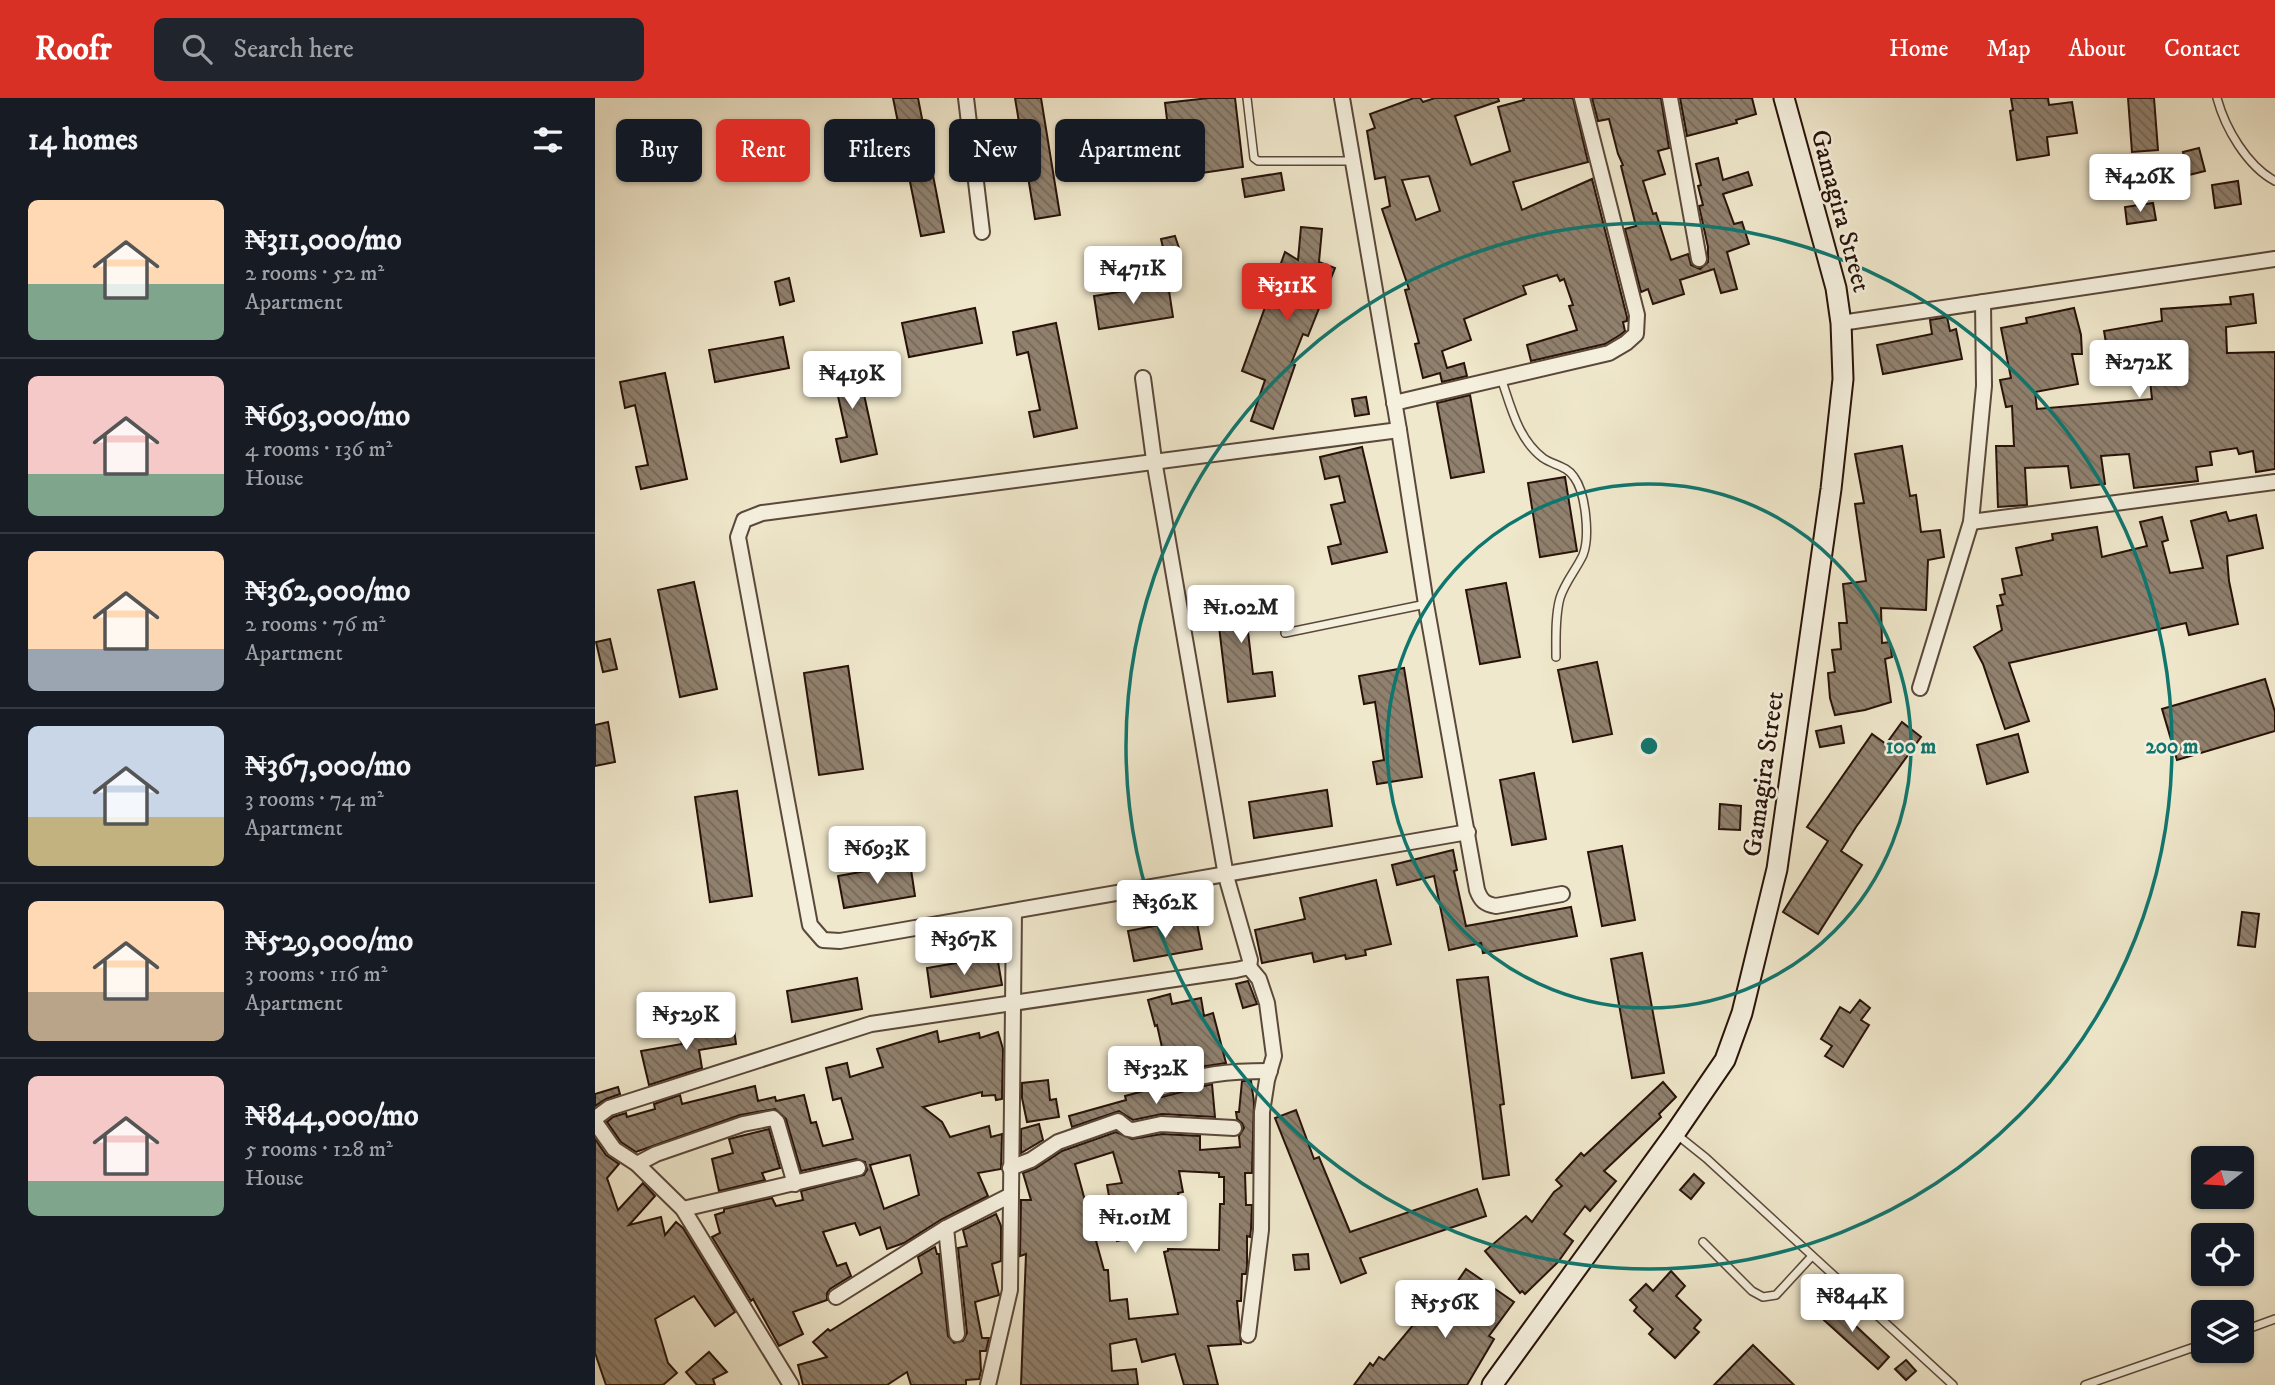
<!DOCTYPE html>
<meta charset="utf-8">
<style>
:root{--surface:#171b24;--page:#20242c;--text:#f1f3f6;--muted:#9ea1a6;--line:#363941;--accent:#d93025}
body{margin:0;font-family:"IM FELL DW Pica",serif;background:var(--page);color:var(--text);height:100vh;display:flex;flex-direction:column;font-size:26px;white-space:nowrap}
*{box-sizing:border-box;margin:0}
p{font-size:23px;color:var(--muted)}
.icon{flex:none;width:38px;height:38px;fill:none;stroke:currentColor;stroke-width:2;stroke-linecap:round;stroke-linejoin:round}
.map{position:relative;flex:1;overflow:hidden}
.panel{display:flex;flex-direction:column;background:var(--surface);width:595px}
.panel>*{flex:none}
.hud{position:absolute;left:21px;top:21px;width:665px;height:63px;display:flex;gap:14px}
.needle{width:46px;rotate:253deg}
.controls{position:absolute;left:1596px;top:1048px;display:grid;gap:14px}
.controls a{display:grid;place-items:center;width:63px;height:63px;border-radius:10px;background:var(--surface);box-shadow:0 2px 5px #0004;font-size:35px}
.price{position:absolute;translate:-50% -60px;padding:0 16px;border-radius:7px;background:#fff;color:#222;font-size:23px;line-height:46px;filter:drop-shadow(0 2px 4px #0008)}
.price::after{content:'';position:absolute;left:50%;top:42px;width:21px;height:16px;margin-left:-10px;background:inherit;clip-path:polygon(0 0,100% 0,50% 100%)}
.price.active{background:var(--accent);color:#fff}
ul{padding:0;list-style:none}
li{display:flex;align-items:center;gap:21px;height:175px;padding:0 28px}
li+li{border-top:2px solid var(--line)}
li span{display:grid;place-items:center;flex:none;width:196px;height:140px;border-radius:10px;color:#555}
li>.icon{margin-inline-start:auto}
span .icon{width:84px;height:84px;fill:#fffc;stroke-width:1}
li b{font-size:30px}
h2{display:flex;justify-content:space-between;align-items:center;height:84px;padding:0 28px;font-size:30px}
.tag{padding:0 24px;border-radius:10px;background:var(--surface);box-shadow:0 2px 5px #0004;font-size:24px;line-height:63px}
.tag.active{background:var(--accent);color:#fff}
header{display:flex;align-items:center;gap:42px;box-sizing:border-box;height:98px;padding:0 35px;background:var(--accent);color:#fff}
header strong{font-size:33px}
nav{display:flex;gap:38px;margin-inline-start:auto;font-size:24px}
.search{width:490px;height:63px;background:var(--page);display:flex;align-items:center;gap:18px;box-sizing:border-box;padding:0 24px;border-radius:10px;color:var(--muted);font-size:26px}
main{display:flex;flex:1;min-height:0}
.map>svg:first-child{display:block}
.building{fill:url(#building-back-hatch);stroke:#281209;stroke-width:2;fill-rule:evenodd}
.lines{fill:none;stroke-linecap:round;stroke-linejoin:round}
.lane-casing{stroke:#5a483a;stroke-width:10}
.street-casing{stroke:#5a483a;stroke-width:18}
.secondary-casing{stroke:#281209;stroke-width:23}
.lane{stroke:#f5f0de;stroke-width:7}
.street{stroke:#f5f0de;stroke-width:14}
.secondary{stroke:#f5f0de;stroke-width:19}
.ring{fill:none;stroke:#0f766e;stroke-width:3.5}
.labels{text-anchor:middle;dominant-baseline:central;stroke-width:5;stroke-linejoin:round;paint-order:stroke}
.street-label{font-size:26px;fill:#281209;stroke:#f5f0de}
.centre{fill:#0f766e;stroke:#f5f0de;stroke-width:3.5}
.ring-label{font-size:21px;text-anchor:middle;font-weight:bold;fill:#0f766e;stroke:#f5f0de;stroke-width:5;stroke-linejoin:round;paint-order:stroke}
</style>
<header>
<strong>Roofr</strong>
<div class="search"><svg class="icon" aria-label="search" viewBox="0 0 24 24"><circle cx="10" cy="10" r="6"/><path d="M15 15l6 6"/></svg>Search here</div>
<nav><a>Home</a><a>Map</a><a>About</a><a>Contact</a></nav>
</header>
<main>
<section class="panel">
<h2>14 homes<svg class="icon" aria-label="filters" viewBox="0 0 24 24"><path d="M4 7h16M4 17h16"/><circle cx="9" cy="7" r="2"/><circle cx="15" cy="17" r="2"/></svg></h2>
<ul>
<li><span style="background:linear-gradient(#ffd9b3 60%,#7fa58c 0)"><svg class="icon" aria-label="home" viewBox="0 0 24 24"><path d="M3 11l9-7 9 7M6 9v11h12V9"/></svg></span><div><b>₦311,000/mo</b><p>2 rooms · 52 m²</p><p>Apartment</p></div></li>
<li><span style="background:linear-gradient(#f6c9c9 70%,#7fa58c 0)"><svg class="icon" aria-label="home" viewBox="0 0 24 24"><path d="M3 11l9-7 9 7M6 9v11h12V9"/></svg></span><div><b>₦693,000/mo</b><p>4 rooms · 136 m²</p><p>House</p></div></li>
<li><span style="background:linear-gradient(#ffd9b3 70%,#9aa5b1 0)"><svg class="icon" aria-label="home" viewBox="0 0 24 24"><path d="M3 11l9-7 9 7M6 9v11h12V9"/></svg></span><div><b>₦362,000/mo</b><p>2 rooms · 76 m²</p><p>Apartment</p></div></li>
<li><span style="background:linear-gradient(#c9d6e8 65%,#c2b280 0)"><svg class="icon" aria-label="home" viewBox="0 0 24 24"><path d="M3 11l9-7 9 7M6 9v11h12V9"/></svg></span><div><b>₦367,000/mo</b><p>3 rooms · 74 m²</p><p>Apartment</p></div></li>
<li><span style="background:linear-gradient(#ffd9b3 65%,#b9a48a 0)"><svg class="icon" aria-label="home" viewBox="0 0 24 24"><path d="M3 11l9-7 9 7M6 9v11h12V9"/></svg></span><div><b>₦529,000/mo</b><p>3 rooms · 116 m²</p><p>Apartment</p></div></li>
<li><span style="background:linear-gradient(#f6c9c9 75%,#7fa58c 0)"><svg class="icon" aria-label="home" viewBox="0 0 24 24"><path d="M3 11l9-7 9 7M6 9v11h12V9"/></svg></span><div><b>₦844,000/mo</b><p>5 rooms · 128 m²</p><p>House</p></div></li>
</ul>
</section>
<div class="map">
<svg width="1680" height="1287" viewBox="0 0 1680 1287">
<defs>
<pattern id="building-back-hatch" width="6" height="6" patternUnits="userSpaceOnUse" patternTransform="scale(1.75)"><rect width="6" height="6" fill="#90816e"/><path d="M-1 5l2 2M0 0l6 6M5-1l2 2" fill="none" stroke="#766859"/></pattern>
</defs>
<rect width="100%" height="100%" fill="#f0e8cc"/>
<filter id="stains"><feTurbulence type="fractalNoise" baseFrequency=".00286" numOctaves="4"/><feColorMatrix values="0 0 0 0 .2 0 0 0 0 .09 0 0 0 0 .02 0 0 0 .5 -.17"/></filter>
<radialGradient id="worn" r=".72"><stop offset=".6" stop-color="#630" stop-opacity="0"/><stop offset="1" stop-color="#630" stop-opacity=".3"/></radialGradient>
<!-- building -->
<g class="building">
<path d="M298,0h25l26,134 -23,4z"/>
<path d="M420,0h26l19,117 -25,4z"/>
<path d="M614,0h26l8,69 -69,10 -9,-74z"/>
<path d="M819,0h6l3,4 12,-4h63l1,3 -44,15 16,49 39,-14 -12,-44 26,-7 -1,-2h50l15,64 -75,20 9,28 70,-31 35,138v4l-4,1 2,9 -5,4 -15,9 -74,17 -4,-16 50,-15 -8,-24 4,-1 -9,-26 -4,2 -3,-6 -34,11 3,8 -62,25 7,21 -29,11 5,17 17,-5 3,13 -25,6 -2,-9 -17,5 -8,-34 4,-1 -14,-53 4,-1 -27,-80 8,-3 -5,-29 -10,2 -8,-48 8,-3 -5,-14zM834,78l11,35 -24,9 -14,-40z"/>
<path d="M997,0h69l8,50 -11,3 7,23 -22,7 10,33 3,-1 15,47 17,-6 3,11 9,4 8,-7v-15l-9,-41 4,-1 -5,-19 3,-1 -5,-21 22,-6 5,22 25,-8 4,13 -29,9 11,30 8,-2 7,22 -22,8 10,37 -16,4 -7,-24 -34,11 4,14 -31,10 -5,-15 -7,3 -16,-63 11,-3 -15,-60 2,-1 -5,-11 -9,-35 -11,2z"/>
<path d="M1085,0h72l4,16 -20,6 1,3 -50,13z"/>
<path d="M1416,0h37l1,7 23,-3 5,31 -30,4 2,18 -32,5 -7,-49 3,-1z"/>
<path d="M1533,0h26l4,52 -26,2z"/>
<path d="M536,27l17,4 -8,31 -17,-4z"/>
<path d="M1604,50l6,23 -16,4 -6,-23z"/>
<path d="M686,75l3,17 -39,7 -3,-18z"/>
<path d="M1643,83l3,23 -26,4 -3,-23z"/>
<path d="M1558,105l3,17 -29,4 -2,-17z"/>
<path d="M706,129l21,2 -3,33 16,6 -27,68 -5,-2 -12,30 4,1 -22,64 -22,-8 14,-41 -23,-9 43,-119 13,8z"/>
<path d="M580,138l4,12 -15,4 -3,-13z"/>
<path d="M194,180l5,23 -14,4 -5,-23z"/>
<path d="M573,186l5,33 -74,12 -5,-33z"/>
<path d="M1658,196l3,29 -30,4 1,26 48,-1v117l-19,3 -3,-21 -14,3 -2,-6 -27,4 2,13 -16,2 2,14 -64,7 -5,-34 -28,2 4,28 -34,4 -3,-22 -43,2 2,37 -29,2 -2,-61h18l-2,-40 -6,1 -6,-27 11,-2 -10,-50 26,-5 -1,-5 48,-10 7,27 1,19h-10l6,30 -43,8 2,17 115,-10 -3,-28 -37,7 -8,-47 58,-10 -1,-12 70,-5 -1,-7z"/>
<path d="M380,210l7,35 -73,14 -7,-34z"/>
<path d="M1352,219l3,14 6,-2 6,30 -79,15 -6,-29 55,-11 -2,-14z"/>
<path d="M461,225l21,105 -43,9 -5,-25 11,-2 -12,-58 -11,3 -4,-23z"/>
<path d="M188,239l6,31 -74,14 -6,-32z"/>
<path d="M261,260l21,96 -36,8 -5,-23 11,-2 -13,-59 -10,2 -3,-14z"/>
<path d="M70,275l22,106 -46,10 -5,-22 12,-2 -13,-60 -10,3 -5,-26z"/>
<path d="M875,297l14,77 -33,6 -14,-75z"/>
<path d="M771,299l3,17 -14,2 -3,-17z"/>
<path d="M1307,348l8,50 6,-1 5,37 19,-2 4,27 -16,3 -2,50 -45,-2 1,35 8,-1 2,15 -7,2 6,43 -26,8 -30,5 -5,-17 -2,-25 7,-1 -3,-22 9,-1 -2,-26h8l-4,-39 23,-3 -11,-77 9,-1 -9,-49z"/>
<path d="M767,349l25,105 -55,12 -4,-17 13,-3 -10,-39 14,-3 -6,-26 -14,3 -5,-22z"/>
<path d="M970,379l12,74 -37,6 -12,-74z"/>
<path d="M1631,414l3,9 27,-6 7,33 -36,8 2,25 9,43 -49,11 -3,-12 -177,40 20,58 -24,8 -22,-65 -9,-17 28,-17 -5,-24 6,-1 -3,-10 5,-1 -3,-15 20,-4 -6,-27 37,-8 -1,-6 45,-7 5,30 45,-11 -7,-24 22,-5 6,23 -6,2 8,31 33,-5 -12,-47z"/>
<path d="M99,484l23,107 -37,8 -22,-107z"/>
<path d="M911,485l14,74 -40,7 -14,-74z"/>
<path d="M667,490l3,24 -19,3 7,59 19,-2 3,24 -47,6 -13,-109z"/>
<path d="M15,541l7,30 -14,3 -7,-30z"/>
<path d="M1002,564l15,72 -39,8 -15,-72z"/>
<path d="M253,568l15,103 -44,6 -15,-102z"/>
<path d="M809,570l18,109 -45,7 -4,-22 11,-2 -9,-58 -11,2 -5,-28z"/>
<path d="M1670,581l10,33v19l-98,29 -15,-51z"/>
<path d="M13,624l7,40 -20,4v-41z"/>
<path d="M1307,624l19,15 -65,90 -15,24 21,14 -44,69 -35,-22 45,-71 -21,-14 65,-93 14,10z"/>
<path d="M1246,628l3,17 -24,4 -4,-16z"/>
<path d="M1423,636l10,38 -41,12 -10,-39z"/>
<path d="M939,675l12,66 -34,6 -12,-65z"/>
<path d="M732,692l5,36 -78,12 -5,-36z"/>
<path d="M142,693l15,105 -42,6 -15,-105z"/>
<path d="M1125,706l21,2 -1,24 -21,-1z"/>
<path d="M1027,748l13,74 -33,6 -14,-74z"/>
<path d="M858,752l4,20 -3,1 12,55 105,-19 6,29 -94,17 -2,-10 -32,7 -15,-74 -37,9 -5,-20z"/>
<path d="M315,765l5,33 -71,12 -6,-32z"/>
<path d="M781,782l15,64 -26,6 1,5 -20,4 -1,-4 -31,7 -2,-9 -50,10 -7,-33 50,-11 -5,-21z"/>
<path d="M1647,814l17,2 -4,33 -17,-2z"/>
<path d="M601,820l6,31 -68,12 -6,-30z"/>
<path d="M1047,855l22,120 -32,5 -21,-119z"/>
<path d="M402,858l5,29 -71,12 -4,-29z"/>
<path d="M893,879l16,127 -4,1 9,70 -26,4 -26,-199z"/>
<path d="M262,880l5,31 -70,13 -5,-31z"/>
<path d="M653,883l9,23 -14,4 -7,-24z"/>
<path d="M575,896l2,10 29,-6 3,18 9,-3 13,50 -26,4 -38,10 -1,-5 3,-1 -4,-18 3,-1 -6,-27 -2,1 -7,-26z"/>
<path d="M1265,902l10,8 -9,12 8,5 -26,42 -18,-11 7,-10 -11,-7 19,-32 10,6z"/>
<path d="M138,924l3,22 -37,6 3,18 -53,17 -8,-34 41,-7 -3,-14z"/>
<path d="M342,933l2,11 40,-9 1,5 18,-6 5,17 -1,50 -6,1 -1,-5 -13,1v-4l-59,15 19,15 8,15 39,-11 2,11 11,-3 -1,35 -23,4 10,23 -46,23 -38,24 -17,6 -7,-22 -20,8 -5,-12 -32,9 14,34 9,-3 5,13 -21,13 -3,4v7l-34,12 10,22 -24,12 -26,-47 -2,2 -39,-64 8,-4 -5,-18 9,-3v-3l48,-11 4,8 27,-6 -2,-9 63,-16 3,-5 -2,-8 -9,-3 -55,12 -15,-52 -11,-10 -35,6 -104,37 -15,-10 -14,-20 6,-5 13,-4 1,4 28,-8 -1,-5 26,-9 2,9 73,-18 3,15 17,-4 1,4 28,-6 7,28 5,-1 7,24 30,-7 -12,-41 -8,2 -7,-32 21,-5 3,14 33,-10 -6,-18zM315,1057l9,40 -35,14 -14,-44z"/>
<path d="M453,982l2,20 6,-1 3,18 -32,5 -5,-24v-15z"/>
<path d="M647,983h9l3,21 -2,71h-7l1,32h6l-1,24 -1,8 -3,-1v30l-1,8h-4l-1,27h-4l4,43 -33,2 10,39h-34l-9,-31 -33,8 -6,-23 -26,5 2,27 24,-2 2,16h-117l5,-131 -6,2 1,-56h10l-8,-27 13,-5 26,-17 54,-19 16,7 30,-5 38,2v14l40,-3 -1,-11 5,-8 -2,-5 -5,-4 -1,-7h3zM518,1054l9,31 -15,2 10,56 13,-3 -1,-12 33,-10 2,15 21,-5 -7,-33 5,-1 -4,-21 40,2v4h5v27h-4l-1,46 -51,-1v2l-4,1 14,62 -49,5 -2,-20 -17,2 -2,-31h-4l-29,-106z"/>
<path d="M1068,984l13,15 -17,17 2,3 -57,54 12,10 -26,30 -5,-5 -21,28 9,7 -15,21 -33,32 -3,-3 -2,2 -35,-42 41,-35 6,6 22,-30 8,-6 -6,-6 25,-27 3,3z"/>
<path d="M617,986l3,33 -53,-3 -29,6 -14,-9 -47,16 -3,-11 57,-16 -1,-4 26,-7 3,7 8,1z"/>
<path d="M23,989l2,7 -14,5 -11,7v-12z"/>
<path d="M701,1012l18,49 5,-2 31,75 127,-43 9,27 -126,42 6,15 -25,10 -66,-165z"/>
<path d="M444,1026l4,16 -22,13v-24z"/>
<path d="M174,1031l11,39 -18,5 3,7 -46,11 -7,-32 21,-6 -4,-14z"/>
<path d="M0,1041l11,16 13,9 -12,14 11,32 25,-27 12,13 -26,29 32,-8 4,18 11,-13 7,6 52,84 -20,14 -21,-30 -39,23 13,44 9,10 -14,12h-57l-11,-32z"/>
<path d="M1099,1076l10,9 -13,16 -11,-9z"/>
<path d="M401,1116l5,12v35l-9,3 7,31 -24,7 7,36h7l-3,13h-6l1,20 -2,8 -13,1v5h-55l-4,-13 -20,13h-84l-5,-20 29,-8 -14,-15 15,-13 2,2 92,-58 -4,-16 17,-10 2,7h2l9,82 6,7 9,-2 4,-8 -9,-85 9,-2 -4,-16z"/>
<path d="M713,1156l1,15 -14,1 -2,-15z"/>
<path d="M871,1171l48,33 -25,34 5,3 -27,46h-113l16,-22 3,3 6,-9 5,3 30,-36 1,1 12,-17 8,6z"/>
<path d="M1076,1173l14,15 -9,10 25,24 -7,8 5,4 -24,26 -26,-24 4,-5 -19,-18 3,-4 -7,-7 16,-16 7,7z"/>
<path d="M1232,1201l62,58 -11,12 -63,-57z"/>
<path d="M1158,1247l41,40h-80z"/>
<path d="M114,1254l18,20 -14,7 2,6h-18l-11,-13z"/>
<path d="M1311,1262l10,11 -10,9 -11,-11z"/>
</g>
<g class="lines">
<!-- lane casing -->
<g class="lane-casing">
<g id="lane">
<path d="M652,0l7,60 4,3h95"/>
<path d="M1622,0c8,30 30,68 58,83"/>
<path d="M906,280c10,29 17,61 42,80 10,7 24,8 31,19 12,16 16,60 9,78 -7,15 -18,27 -23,43 -5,18 -4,40 -4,59"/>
<path d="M690,535l141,-29"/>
<path d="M1081,1036l30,24 247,227"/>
<path d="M1108,1144l49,49 11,6 13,-2 36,-39"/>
<path d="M1647,1233l33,-12"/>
<path d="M1490,1287l118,-41"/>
</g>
</g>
<!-- street casing -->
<g class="street-casing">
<g id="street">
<path d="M371,0l16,134"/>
<path d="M747,0l57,332 27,174 51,286c4,11 8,14 19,16l66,-12"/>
<path d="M1075,0l29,161"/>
<path d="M1246,225l434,-64"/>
<path d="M799,305l215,-50 17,-10 10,-9 1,-19 -55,-217"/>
<path d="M804,332l-637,83 -18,7 -6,17 72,388 13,15 17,1 628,-109"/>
<path d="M1376,424l304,-40"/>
<path d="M1325,590l51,-166 13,-136 -1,-84"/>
<path d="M565,990c42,-14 66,-17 110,-17"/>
<path d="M0,1023l2,-4 12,-9 262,-84 365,-54 13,-3 1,-7 -24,-84 -72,-416 -11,-82"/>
<path d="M0,1024l19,27 23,15 46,45 108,176"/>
<path d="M42,1066l19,-10 87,-30 30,-6 4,4 18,62"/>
<path d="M415,1070l21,-8 27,-18 60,-21 10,8 5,1 28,-6 73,4"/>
<path d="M88,1111l175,-41"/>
<path d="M351,1130l11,106"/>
<path d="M241,1199l110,-69 63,-32"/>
<path d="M653,1237l13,-105 1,-118 5,-32 7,-24 -7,-53 -8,-24 -10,-12"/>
<path d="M393,1287l22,-95 4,-379"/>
</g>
</g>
<!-- secondary casing -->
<g class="secondary-casing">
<path id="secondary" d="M897,1287l183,-252 50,-73 17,-47 35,-144 54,-380 12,-110 -2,-56 -5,-35 -52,-190"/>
</g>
<!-- lane -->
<use href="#lane" class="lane"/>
<!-- street -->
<use href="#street" class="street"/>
<!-- secondary -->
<use href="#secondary" class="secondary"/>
</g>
<!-- distance rings -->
<g class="ring">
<circle cx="1054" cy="648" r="262"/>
<circle cx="1054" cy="648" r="523"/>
</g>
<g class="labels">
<!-- street labels -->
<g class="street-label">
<text transform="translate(1245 113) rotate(75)">Gamagira Street</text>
<text transform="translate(1169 676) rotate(-82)">Gamagira Street</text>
</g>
</g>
<circle cx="1054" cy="648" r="10" class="centre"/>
<g class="ring-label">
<text x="1316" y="655">100 m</text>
<text x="1577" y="655">200 m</text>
</g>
<rect width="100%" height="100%" filter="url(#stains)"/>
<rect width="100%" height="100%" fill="url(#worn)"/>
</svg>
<div class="controls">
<a><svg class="needle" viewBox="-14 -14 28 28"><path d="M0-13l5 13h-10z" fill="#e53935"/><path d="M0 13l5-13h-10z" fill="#9ea1a6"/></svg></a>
<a><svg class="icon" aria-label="locate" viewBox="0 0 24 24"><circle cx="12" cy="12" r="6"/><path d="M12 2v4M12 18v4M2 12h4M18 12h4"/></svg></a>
<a><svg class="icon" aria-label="layers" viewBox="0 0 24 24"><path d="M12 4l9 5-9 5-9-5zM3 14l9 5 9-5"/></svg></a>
</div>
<b class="price" style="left:1545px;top:116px">₦426K</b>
<b class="price" style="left:538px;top:208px">₦471K</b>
<b class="price active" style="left:692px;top:225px">₦311K</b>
<b class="price" style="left:1544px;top:302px">₦272K</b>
<b class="price" style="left:257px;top:313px">₦419K</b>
<b class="price" style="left:646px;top:547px">₦1.02M</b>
<b class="price" style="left:282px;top:788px">₦693K</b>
<b class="price" style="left:570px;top:842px">₦362K</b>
<b class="price" style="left:369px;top:879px">₦367K</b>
<b class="price" style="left:91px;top:954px">₦529K</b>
<b class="price" style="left:561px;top:1008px">₦532K</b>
<b class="price" style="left:540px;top:1157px">₦1.01M</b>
<b class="price" style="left:1257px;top:1236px">₦844K</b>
<b class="price" style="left:850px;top:1242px">₦556K</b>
<div class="hud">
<a class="tag">Buy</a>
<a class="tag active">Rent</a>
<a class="tag">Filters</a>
<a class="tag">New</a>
<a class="tag">Apartment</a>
</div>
</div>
</main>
